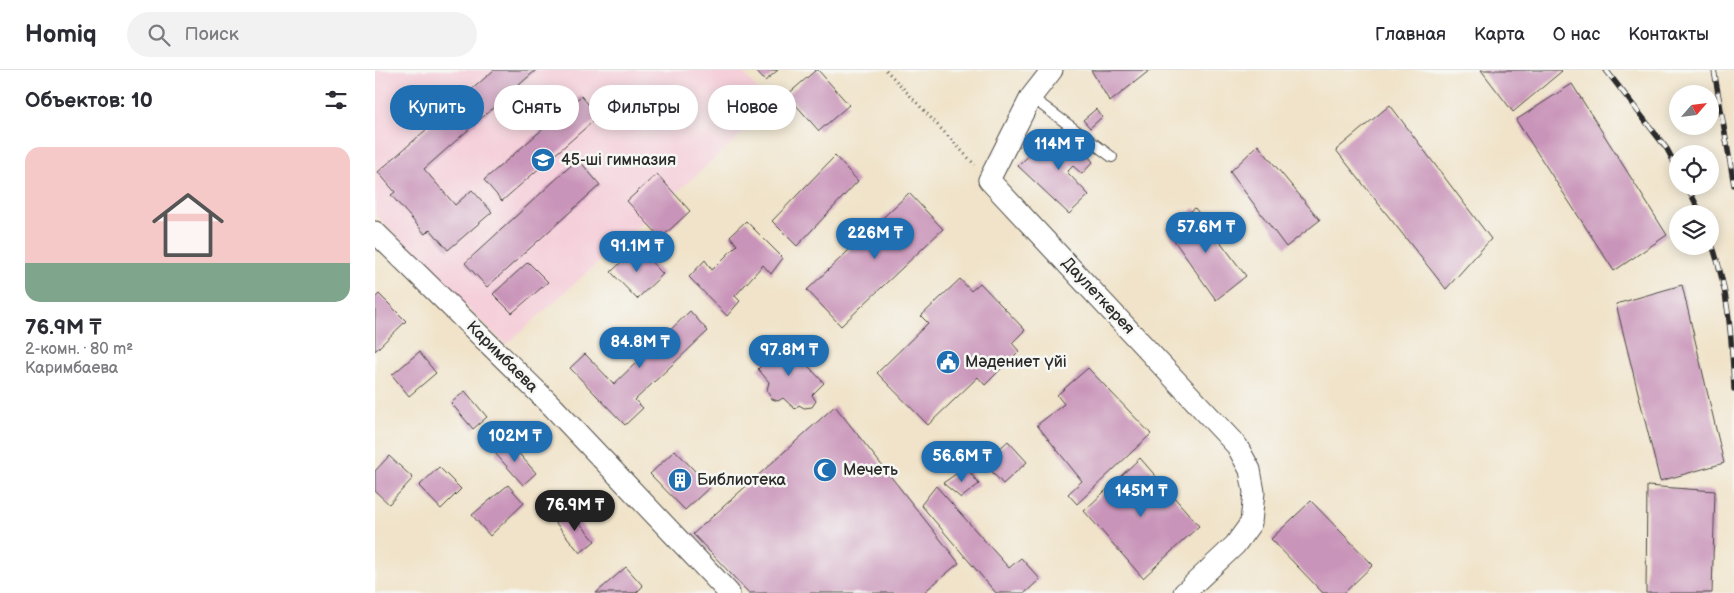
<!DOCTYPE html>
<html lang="ru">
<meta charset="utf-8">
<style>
:root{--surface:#fff;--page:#f2f2f3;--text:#2b2b33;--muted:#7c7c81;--line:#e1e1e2;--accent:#1f6fb2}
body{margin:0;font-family:"Balsamiq Sans",sans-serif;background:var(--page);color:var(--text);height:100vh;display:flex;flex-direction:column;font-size:19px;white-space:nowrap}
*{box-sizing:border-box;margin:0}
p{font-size:16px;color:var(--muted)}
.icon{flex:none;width:28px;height:28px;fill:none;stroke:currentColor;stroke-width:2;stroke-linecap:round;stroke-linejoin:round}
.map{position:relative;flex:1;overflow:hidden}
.sheet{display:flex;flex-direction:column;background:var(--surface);width:375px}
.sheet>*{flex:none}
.banner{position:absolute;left:15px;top:15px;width:475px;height:45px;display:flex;gap:10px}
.needle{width:32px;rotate:62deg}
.buttons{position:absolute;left:1294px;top:15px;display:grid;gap:10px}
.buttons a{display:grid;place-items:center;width:50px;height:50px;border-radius:50%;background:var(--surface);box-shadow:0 2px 12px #0003;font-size:25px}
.price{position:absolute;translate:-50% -42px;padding:0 11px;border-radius:18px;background:var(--accent);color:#fff;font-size:16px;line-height:32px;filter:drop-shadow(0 1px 2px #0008)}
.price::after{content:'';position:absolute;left:50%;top:30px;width:15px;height:11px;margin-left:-8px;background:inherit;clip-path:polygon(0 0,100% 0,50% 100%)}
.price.active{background:#222;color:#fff}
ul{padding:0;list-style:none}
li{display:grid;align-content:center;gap:10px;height:265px;padding:0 25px}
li+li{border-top:1px solid var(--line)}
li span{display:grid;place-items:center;height:155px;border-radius:15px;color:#555}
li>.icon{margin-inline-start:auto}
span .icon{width:90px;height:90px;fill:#fffc;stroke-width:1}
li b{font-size:21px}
h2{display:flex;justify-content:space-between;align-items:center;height:60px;padding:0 25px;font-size:21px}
.tag{padding:0 18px;border-radius:22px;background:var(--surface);box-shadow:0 2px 12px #0003;font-size:18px;line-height:45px}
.tag.active{background:var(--accent);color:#fff}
header{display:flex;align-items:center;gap:30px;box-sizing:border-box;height:70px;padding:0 25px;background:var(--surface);border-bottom:1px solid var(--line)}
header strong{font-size:24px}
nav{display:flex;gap:28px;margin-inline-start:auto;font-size:18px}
.search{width:350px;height:45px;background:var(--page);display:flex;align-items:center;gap:12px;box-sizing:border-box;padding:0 18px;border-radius:28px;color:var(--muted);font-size:19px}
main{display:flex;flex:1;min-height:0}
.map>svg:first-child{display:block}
.built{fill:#f5cfda}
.building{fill:#c994b9}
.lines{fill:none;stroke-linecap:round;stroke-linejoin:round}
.service-casing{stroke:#494743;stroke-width:12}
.minor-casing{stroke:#494743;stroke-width:23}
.path{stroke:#494743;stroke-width:3;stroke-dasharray:1 4;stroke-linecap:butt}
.service{stroke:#fff;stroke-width:10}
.minor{stroke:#fff;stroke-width:21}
.rail-casing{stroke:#2b2b2b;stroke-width:5.5}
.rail{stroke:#f6f6f2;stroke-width:4;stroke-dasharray:11;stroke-linecap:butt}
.labels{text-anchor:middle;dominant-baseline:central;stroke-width:5;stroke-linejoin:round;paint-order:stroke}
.poi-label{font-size:16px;fill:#2b2b2b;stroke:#f6f6f2;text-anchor:start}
.street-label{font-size:16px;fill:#2b2b2b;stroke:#f6f6f2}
</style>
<header>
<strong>Homiq</strong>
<div class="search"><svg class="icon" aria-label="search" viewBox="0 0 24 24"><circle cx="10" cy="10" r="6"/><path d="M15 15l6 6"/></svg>Поиск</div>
<nav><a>Главная</a><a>Карта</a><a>О нас</a><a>Контакты</a></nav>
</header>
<main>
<section class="sheet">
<h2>Объектов: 10<svg class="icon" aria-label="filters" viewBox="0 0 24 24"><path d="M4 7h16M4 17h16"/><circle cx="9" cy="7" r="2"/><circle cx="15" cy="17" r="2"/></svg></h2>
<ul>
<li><span style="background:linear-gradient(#f6c9c9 75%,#7fa58c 0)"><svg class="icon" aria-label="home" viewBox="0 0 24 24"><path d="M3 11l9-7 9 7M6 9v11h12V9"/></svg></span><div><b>76.9M ₸</b><p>2-комн. · 80 m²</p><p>Каримбаева</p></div></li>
</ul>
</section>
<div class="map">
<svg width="1359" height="523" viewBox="0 0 1359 523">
<rect width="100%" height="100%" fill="#f6f6f2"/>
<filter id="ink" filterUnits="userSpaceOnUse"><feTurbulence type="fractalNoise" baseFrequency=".02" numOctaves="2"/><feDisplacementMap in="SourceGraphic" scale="10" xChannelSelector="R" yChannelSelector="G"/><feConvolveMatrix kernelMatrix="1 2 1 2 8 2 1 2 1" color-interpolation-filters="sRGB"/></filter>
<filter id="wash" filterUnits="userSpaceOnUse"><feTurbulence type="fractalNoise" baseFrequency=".0096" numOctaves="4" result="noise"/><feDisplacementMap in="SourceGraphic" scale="20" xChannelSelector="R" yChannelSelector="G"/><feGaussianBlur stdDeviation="1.12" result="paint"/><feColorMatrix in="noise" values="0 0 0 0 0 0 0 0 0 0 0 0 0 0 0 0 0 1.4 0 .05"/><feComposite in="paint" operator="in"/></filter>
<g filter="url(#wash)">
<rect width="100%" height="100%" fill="#f0e3c9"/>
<!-- built -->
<path class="built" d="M3,0h363l31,37 -266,238 -60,-58 -71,-73v-142z"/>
<g id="blocks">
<!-- building -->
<g class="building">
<path d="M119,0h42l-112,99 31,36 17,-15 20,22 -44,38 -18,-21 -5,5 -34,-39 4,-3 -17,-20z"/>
<path d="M380,0h23l-13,11z"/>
<path d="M441,0h2l31,35 -30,26 -32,-36z"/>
<path d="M716,0h59l-40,32z"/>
<path d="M1106,0h80l1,1 -49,41z"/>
<path d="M1197,14l95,151 -53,36 -98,-151z"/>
<path d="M206,26l18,20 -97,85 -18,-21z"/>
<path d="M1015,35l101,134 -45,50 -110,-139z"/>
<path d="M721,39l6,8 -12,11 -7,-8z"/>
<path d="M693,61l25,31 -11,12 -9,-8 -6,6 22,23 -20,19 -51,-48 24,-23 13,11 6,-4 -6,-7z"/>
<path d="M883,75l62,75 -34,27 -56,-75z"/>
<path d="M460,86l23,25 -61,65 -25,-25z"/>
<path d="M203,89l22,26 -113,102 -22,-24z"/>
<path d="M282,104l33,37 -29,27 -34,-37z"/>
<path d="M534,123l34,36 -102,97 -34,-36z"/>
<path d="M820,138l51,68 -30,24 -50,-71z"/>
<path d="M371,151l37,37 -12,16 -8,-9 -28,31 5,5 -13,15 -38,-39 16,-17 7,10 25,-25 -7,-9z"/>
<path d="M262,177l26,27 -26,25 -26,-27z"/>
<path d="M153,192l20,20 -36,31 -19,-19z"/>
<path d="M585,209l11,12 9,-8 45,47 -13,13 7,8 -34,34 -7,-8 -50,48 -51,-52 51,-50 -7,-7z"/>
<path d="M1307,215l42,178 -64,18 -44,-177z"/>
<path d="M4,224l27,27 -31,30v-53z"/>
<path d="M315,241l18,20 -73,69 8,8 -18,17 -55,-57 15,-14 29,30z"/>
<path d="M408,269l41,44 -12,12 4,6 -4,6 -8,1 -5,-3 -4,4 -12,-11 -5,3 -6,-2 -5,-9 2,-8 -11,-13 5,-5 -3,-5 4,-9h8z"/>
<path d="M44,282l17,21 -27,23 -17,-21z"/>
<path d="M713,298l63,66 -74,70 -9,-10 14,-13 -45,-56 27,-21 -7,-9z"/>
<path d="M90,321l22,26 -14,12 -22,-26z"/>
<path d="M460,336l124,157 -36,30h-174l-56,-59z"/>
<path d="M133,371l28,32 -13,12 -28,-32z"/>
<path d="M633,371l19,21 -24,22 -19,-21z"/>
<path d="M300,380l35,37 -25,23 -35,-36z"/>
<path d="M14,386l24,22 -24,26 -14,-13v-20z"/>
<path d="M765,388l59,68 -56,52 -59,-67z"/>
<path d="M64,397l22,22 -20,20 -22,-23z"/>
<path d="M591,397l13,17 -18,14 -18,-15z"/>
<path d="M133,415l16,18 -34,33 -18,-21z"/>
<path d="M561,416l73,82 12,-10 19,21 -15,14h-29l-75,-88z"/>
<path d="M1272,416l68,5 -3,102h-66z"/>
<path d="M936,431l62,64 -29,28h-21l-52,-54z"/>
<path d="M194,440l26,31 -15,12 -25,-31z"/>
<path d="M251,497l17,19 -7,7h-40z"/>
</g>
</g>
</g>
<g filter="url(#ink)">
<use href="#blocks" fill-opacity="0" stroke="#494743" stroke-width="1"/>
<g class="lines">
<!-- service casing -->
<g class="service-casing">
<path id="service" d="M656,27l81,60"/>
</g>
<!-- minor casing -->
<g class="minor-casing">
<g id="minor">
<path d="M677,0l-21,27 -42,83 248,266 13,24 4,22 -3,31 -16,22 -51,48"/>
<path d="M0,162l177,174 177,187"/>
</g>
</g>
<!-- path -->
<path class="path" d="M511,0l89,95"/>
<!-- service -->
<use href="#service" class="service"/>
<!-- minor -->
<use href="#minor" class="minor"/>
<!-- rail casing -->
<g class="rail-casing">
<g id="rail">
<path d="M1231,0l61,79 10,19"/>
<path d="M1339,0l20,115"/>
<path d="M1312,116l14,28"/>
<path d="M1335,169c18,47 22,99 24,150"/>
</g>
</g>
<!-- rail -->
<use href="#rail" class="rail"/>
</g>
</g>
<!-- icons -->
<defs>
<g id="school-disc" transform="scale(1.25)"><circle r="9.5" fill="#1f6fb2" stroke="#f6f6f2"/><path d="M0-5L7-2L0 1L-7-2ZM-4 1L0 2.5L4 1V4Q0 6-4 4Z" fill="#fff"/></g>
<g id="civic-disc" transform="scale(1.25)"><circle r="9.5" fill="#1f6fb2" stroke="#f6f6f2"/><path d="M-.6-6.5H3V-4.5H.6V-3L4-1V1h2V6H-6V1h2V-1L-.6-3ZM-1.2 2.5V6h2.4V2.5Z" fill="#fff"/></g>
<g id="mosque-disc" transform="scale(1.25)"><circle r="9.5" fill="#1f6fb2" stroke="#f6f6f2"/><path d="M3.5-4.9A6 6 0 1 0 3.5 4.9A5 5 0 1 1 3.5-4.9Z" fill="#fff"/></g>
<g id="building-disc" transform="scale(1.25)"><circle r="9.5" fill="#1f6fb2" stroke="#f6f6f2"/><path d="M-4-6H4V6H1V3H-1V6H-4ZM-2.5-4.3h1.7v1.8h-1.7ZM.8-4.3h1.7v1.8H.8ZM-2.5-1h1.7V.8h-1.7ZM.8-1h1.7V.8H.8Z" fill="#fff"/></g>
</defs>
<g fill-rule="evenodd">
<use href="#school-disc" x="168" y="90"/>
<use href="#civic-disc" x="573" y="292"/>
<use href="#mosque-disc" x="450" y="400"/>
<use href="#building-disc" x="305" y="410"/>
</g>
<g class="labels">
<!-- poi labels -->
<g class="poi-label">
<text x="186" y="90">45-ші гимназия</text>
<text x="590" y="292">Мәдениет үйі</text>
<text x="468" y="400">Мечеть</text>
<text x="322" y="410">Библиотека</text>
</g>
<!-- street labels -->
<g class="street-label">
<text transform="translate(723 226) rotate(47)">Даулеткерея</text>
<text transform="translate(127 287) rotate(45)">Каримбаева</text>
</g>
</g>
</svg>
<div class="buttons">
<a><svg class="needle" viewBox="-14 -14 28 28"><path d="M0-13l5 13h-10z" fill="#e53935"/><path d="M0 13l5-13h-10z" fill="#7c7c81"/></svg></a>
<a><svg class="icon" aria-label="locate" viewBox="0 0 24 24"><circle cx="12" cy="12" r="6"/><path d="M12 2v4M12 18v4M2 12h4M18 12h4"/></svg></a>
<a><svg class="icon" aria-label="layers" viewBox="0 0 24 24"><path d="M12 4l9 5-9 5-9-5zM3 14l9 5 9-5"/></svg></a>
</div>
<b class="price" style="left:684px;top:101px">114M ₸</b>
<b class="price" style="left:831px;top:184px">57.6M ₸</b>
<b class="price" style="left:500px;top:190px">226M ₸</b>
<b class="price" style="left:262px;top:203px">91.1M ₸</b>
<b class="price" style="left:265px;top:299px">84.8M ₸</b>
<b class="price" style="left:414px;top:307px">97.8M ₸</b>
<b class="price" style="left:140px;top:393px">102M ₸</b>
<b class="price" style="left:587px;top:413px">56.6M ₸</b>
<b class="price" style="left:766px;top:448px">145M ₸</b>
<b class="price active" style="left:200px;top:462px">76.9M ₸</b>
<div class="banner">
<a class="tag active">Купить</a>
<a class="tag">Снять</a>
<a class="tag">Фильтры</a>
<a class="tag">Новое</a>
</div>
</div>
</main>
